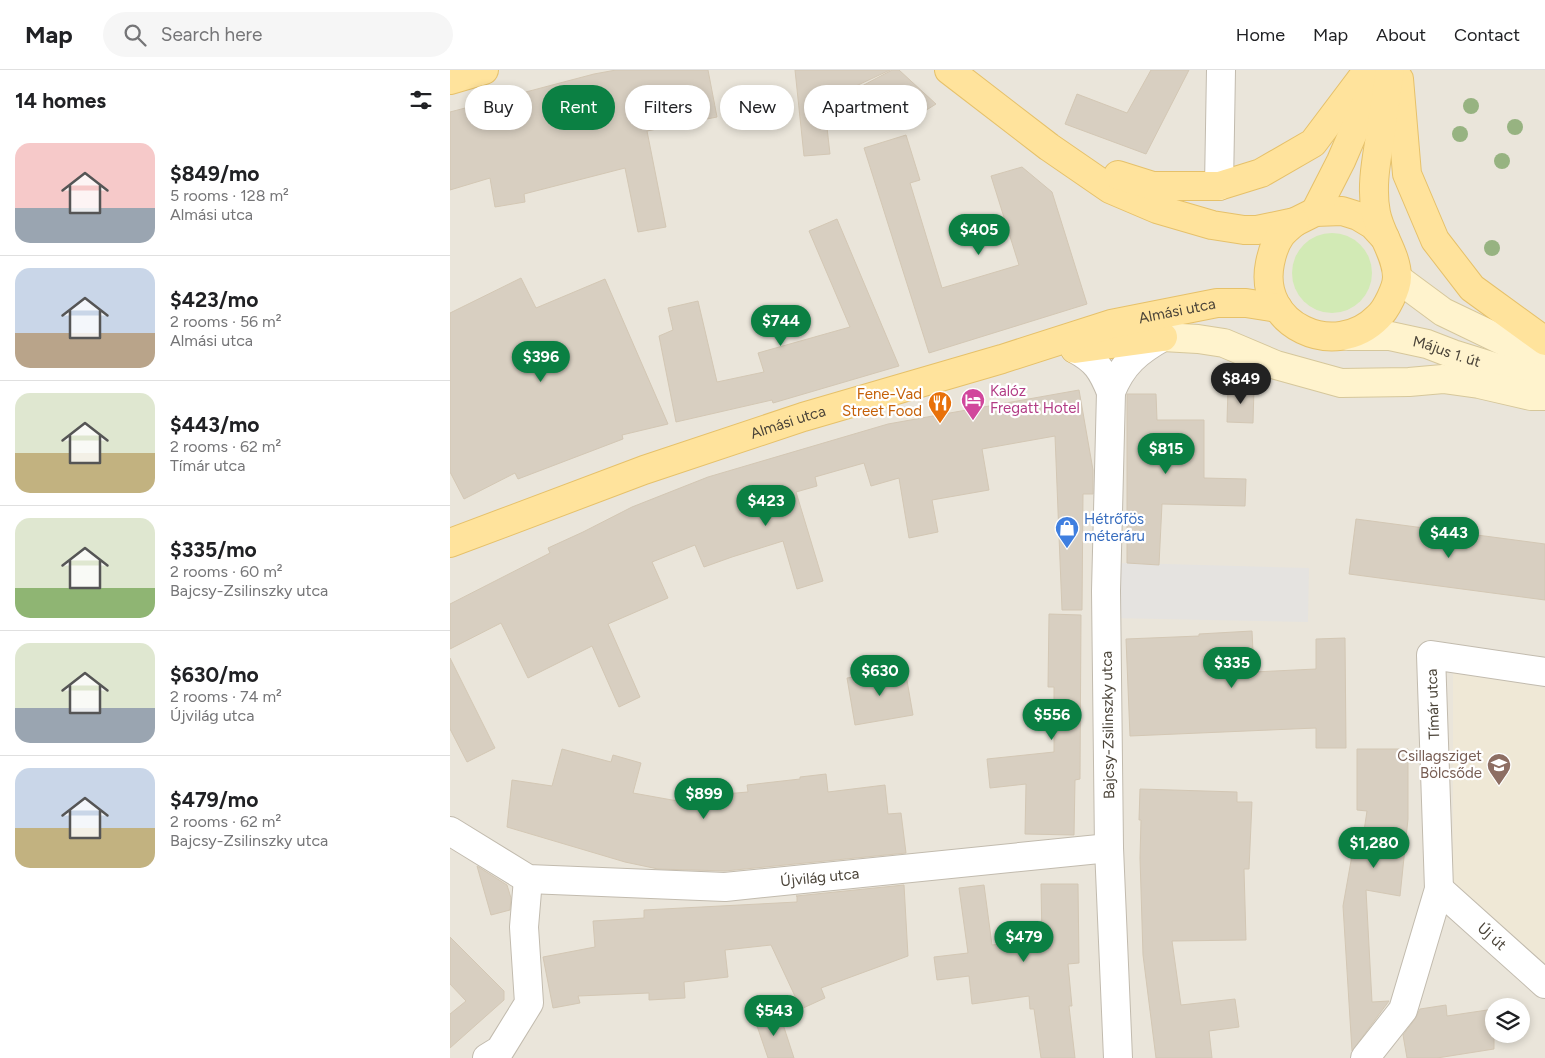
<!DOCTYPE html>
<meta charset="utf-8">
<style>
:root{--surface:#fff;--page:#f6f6f6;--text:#202124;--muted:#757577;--line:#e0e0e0;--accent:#0b8043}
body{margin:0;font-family:Figtree,sans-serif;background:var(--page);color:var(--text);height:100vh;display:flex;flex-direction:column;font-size:19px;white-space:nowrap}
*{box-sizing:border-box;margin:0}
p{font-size:16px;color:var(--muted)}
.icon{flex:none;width:28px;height:28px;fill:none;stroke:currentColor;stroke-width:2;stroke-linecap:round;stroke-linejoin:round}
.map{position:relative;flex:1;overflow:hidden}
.sheet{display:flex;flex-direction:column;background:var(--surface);width:450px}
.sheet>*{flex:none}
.hud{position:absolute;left:15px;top:15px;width:475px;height:45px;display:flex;gap:10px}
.tools{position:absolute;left:1035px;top:928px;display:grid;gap:10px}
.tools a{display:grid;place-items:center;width:45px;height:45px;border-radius:50%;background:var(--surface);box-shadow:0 2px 8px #0003;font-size:25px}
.price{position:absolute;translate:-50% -42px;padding:0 11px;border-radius:18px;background:var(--accent);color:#fff;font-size:16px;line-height:32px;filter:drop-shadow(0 1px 2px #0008)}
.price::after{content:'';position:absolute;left:50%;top:30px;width:15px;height:11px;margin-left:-8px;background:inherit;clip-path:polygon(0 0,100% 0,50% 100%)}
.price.active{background:#222;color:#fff}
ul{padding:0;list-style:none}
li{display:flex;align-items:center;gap:15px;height:125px;padding:0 15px}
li+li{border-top:1px solid var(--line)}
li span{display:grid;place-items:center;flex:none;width:140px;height:100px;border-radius:15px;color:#555}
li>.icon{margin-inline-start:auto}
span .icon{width:60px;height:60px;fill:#fffc;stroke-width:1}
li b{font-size:21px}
h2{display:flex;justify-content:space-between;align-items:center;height:60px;padding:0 15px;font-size:21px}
.pill{padding:0 18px;border-radius:22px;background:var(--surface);box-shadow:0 2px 8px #0003;font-size:18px;line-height:45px}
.pill.active{background:var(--accent);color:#fff}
header{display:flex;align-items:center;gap:30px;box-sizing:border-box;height:70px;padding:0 25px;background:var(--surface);border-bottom:1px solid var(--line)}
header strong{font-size:24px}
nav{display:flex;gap:28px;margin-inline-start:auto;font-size:18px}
.search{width:350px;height:45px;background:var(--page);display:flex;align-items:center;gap:12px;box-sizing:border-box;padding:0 18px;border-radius:28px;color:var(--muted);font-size:19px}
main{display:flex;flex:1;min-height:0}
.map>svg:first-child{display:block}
.residential{fill:#eae5da;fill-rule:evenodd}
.education{fill:#efe8d6}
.green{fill:#d2eab5}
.parking{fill:#e5e3e0}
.building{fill:#d8cfc1;stroke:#d3c7b4}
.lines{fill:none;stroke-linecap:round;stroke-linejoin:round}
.street-casing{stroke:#c2bbae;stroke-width:30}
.secondary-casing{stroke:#d6c79b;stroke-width:30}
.primary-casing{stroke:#e6c16a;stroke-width:30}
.street{stroke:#fff;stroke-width:28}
.secondary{stroke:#fff3cd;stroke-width:28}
.primary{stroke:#ffe39c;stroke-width:28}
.tree{fill:#97b381}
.labels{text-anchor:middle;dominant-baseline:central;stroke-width:4.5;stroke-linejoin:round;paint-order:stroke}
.street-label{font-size:15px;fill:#4b4439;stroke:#fff}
.hotel-label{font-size:15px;fill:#b23c85;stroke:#fff;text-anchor:start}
.food-label{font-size:15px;fill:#c56008;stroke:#fff;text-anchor:end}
.shop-label{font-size:15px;fill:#366cbe;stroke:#fff;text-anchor:start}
.education-label{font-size:15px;fill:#785e54;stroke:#fff;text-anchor:end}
</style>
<header>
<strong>Map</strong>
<div class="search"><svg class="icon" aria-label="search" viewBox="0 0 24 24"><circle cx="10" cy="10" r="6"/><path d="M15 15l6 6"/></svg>Search here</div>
<nav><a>Home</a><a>Map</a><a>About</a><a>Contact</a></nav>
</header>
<main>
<section class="sheet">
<h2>14 homes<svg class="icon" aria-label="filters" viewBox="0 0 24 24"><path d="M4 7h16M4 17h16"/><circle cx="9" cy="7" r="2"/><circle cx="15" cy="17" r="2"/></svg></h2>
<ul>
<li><span style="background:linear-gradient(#f6c9c9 65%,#9aa5b1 0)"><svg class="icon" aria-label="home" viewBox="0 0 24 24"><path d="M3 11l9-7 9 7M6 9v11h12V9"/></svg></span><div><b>$849/mo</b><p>5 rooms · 128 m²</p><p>Almási utca</p></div></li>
<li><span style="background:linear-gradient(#c9d6e8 65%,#b9a48a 0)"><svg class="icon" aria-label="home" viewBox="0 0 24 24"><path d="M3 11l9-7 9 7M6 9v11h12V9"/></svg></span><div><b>$423/mo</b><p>2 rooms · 56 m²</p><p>Almási utca</p></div></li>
<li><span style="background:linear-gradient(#dfe7d0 60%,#c2b280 0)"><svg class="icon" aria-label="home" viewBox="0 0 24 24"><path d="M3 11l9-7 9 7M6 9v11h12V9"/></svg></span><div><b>$443/mo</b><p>2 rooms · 62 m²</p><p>Tímár utca</p></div></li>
<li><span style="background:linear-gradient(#dfe7d0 70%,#8fb573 0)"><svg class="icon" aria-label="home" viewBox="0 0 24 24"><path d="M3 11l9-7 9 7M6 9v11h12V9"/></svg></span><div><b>$335/mo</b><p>2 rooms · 60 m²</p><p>Bajcsy-Zsilinszky utca</p></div></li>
<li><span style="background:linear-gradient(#dfe7d0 65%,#9aa5b1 0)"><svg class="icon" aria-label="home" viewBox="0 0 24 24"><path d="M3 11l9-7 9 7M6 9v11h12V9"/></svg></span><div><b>$630/mo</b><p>2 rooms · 74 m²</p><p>Újvilág utca</p></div></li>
<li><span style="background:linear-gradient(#c9d6e8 60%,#c2b280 0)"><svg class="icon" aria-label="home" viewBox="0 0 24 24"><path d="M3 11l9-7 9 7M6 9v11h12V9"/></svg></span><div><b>$479/mo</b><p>2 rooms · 62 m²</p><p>Bajcsy-Zsilinszky utca</p></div></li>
</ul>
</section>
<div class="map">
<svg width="1095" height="988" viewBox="0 0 1095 988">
<rect width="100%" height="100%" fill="#f6f3ec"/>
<!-- residential -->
<path class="residential" d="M0,0h1095v988h-1095zM1044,936h27v28h-27z"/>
<!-- education -->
<path class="education" d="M1003,600l92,18v276l-92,-80z"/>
<!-- green -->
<circle class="green" cx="882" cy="203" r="40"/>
<!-- parking -->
<path class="parking" d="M679,493l180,5 -1,54 -196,-4 1,-54z"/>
<!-- building -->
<g class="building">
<path d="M166,0h92l9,47 -70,14 19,96 -28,5 -13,-64 -101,26 1,8 -30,5 -5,-29 -40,12v-78l144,-38z"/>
<path d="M345,0h95l-66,31 6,53 -26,2z"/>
<path d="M442,0h7l37,34 -32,20 -42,-38z"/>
<path d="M701,0h38l-43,84 -81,-30 12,-30 50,19z"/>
<path d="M456,65l14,45 -10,3 32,105 77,-23 -28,-89 31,-9 30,25 35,112 -158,49 -65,-205z"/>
<path d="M387,149l62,147 -126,37 -1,-3 -96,22 -17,-86 14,-6 -5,-22 30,-7 19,81 47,-10 -6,-19 92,-26 -41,-96z"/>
<path d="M71,208l15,30 69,-29 63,145 -46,11 1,4 -105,40 -3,-6 -51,26 -14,-27v-159z"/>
<path d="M778,318h26l-1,35 -26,-1z"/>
<path d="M629,320l14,80v24h-10l-1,116h-20l-7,-174 -73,13 7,41 -57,10 6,32 -29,6 -10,-60 -28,8 -7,-23 -49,14 2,9 -21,6 27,89 -26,8 -14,-48 -51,16 -28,10 -9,-22 -43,17 16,36 -60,26 32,73 -21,10 -27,-61 -64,32 -27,-55 -51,26v-45l100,-51 -2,-5 35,-16 49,-25 76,-30 180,-53z"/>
<path d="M677,324h29l1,26h47v58l42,1 -1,27 -83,-2 -3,61 -32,-2z"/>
<path d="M906,449l189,25v56l-196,-26z"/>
<path d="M599,544l32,1 -1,164 -5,1 -1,55 -49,-1 1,-50 -36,4 -3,-29 67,-7v-65h-6z"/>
<path d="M802,561l2,41 62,-3v-30l29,-1 1,110h-30v-20l-186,8 -4,-97 73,-3v-2z"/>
<path d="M0,588l45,90 -28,14 -17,-33z"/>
<path d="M455,599l8,46 -58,10 -8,-47z"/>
<path d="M112,679l49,13 2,-7 28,8 -8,30 67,12 -1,-9 49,-4 -1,-7 53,-6v-2l26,-3 2,18 57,-7 3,29 13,-1 5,40 -181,18 -67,-2 -33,-7 -118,-35 5,-47 40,6z"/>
<path d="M907,679h51v70l-8,77 -34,-6 6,112 17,-1 -37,50 -9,-145 11,-62h8l5,-33 -10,-1z"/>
<path d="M690,719l97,3v10h15l-3,67h-5l2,71 -74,1 9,64 54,-6 4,28 -30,4 3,27h-56l-13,-103 -3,-97 1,-38h-2z"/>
<path d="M27,796l30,19 4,13 -1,12 -19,5z"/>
<path d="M591,814h37l1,79 -11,1 4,42h-3l6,52h-34l-7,-49h-4l-1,-13 -57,8 -3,-28 -32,4 -3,-23 34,-4 -9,-65 25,-3 8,60 50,-6z"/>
<path d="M454,815l4,71 -87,32 4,10 -24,11 -30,-64 -46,5 3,27 -44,5 1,16 -36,2v-7l-71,3 2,7 -27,5 -10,-51 52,-10 -2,-26 51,-3v-8l153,-8v-6h-1z"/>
<path d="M0,867l54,54v9l-54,48v-34l16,-13 -16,-17z"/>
<path d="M996,935l1,11 47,-7v40l-57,9h-30l-4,-23 12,-16 5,-10z"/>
<path d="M329,942l15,46h-26l-13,-38z"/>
</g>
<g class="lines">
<!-- street casing -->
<g class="street-casing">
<g id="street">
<path d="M769,116l2,-116"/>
<path d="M625,279c21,11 27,21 36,43"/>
<path id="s1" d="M0,761l78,48 197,8 384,-39"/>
<path id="s2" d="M989,819l106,95"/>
<path d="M37,988l13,-8 29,-47 -5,-76 4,-48"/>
<path d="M668,988l-9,-210 -3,-257 5,-199c11,-28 27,-41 52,-55"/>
<path d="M915,988l38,-48 36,-121 -8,-234 114,17"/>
</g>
</g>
<!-- secondary casing -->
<g class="secondary-casing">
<g id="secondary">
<path d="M947,208l46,34 102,49"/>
<path id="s3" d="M898,266h42l37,8 26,10 64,20 23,5"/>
<path d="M713,267l35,2 26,4 52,22 65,18 68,-1 34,-3 36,5 52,12h14"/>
</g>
</g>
<!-- primary casing -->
<g class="primary-casing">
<g id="primary">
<path d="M499,0l100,77 61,42 47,20 55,16 32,5h13l38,-8 20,-10 27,-1 16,5 15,9 12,13"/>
<path d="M949,9l8,95 28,66 37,48 73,53"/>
<path d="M0,10l34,-10"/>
<path d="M668,105l35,11h66l42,-13 52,-30 55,-73"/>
<path d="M865,142l26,-51 38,-88"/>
<path d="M845,152c-5,4 -10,8 -14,13 -6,8 -9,18 -11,28 -13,62 65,98 108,54 8,-7 19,-29 19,-40 0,-22 -17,-43 -21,-64 -5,-25 0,-51 4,-76 3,-22 7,-45 10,-67"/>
<path d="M625,279l88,-12"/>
<path id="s4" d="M0,473l194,-73 159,-53 199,-58 109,-35 106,-21h29l32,5"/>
</g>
</g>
<!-- street -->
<use href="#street" class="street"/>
<!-- secondary -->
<use href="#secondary" class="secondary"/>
<!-- primary -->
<use href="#primary" class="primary"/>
</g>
<!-- trees -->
<g class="tree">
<circle cx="1021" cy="36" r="8"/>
<circle cx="1065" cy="57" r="8"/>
<circle cx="1010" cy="64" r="8"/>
<circle cx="1052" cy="91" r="8"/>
<circle cx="1042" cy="178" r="8"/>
</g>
<!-- icons -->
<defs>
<g id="hotel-pin" transform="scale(1.25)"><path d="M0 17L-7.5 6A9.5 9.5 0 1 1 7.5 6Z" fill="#d1479c" stroke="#fff"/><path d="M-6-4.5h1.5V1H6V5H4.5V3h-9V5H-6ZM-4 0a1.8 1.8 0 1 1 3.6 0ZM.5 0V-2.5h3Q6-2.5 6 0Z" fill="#fff"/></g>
<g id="restaurant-pin" transform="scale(1.25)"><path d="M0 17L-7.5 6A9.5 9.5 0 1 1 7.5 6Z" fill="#e8710a" stroke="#fff"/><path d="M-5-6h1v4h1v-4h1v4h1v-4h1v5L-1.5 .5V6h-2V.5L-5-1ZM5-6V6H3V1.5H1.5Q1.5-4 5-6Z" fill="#fff"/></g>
<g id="shop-pin" transform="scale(1.25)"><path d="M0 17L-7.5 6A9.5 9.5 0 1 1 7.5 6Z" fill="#3f7fe0" stroke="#fff"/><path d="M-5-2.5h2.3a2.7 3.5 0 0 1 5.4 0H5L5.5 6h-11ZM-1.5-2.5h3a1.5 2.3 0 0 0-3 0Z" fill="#fff"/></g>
<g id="school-pin" transform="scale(1.25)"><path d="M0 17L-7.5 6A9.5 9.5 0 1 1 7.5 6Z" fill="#8d6e63" stroke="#fff"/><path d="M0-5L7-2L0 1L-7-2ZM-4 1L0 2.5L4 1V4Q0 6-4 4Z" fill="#fff"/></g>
</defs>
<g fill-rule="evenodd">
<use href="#hotel-pin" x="523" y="330"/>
<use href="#restaurant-pin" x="490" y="333"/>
<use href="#shop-pin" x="617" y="458"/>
<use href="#school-pin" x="1049" y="695"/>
</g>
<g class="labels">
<!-- street labels -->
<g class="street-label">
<text stroke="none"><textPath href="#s4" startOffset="764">Almási utca</textPath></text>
<text stroke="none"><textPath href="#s3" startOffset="101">Május 1. út</textPath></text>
<text stroke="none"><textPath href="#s4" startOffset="359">Almási utca</textPath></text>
<text transform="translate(983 634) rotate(-92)">Tímár utca</text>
<text transform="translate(658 655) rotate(-91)">Bajcsy-Zsilinszky utca</text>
<text stroke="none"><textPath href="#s1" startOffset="384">Újvilág utca</textPath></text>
<text stroke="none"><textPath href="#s2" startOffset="71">Új út</textPath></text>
</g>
<!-- hotel labels -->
<g class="hotel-label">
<text x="540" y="321">Kalóz<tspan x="540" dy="17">Fregatt Hotel</tspan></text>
</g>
<!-- food labels -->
<g class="food-label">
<text x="472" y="324">Fene-Vad<tspan x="472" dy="17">Street Food</tspan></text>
</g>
<!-- shop labels -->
<g class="shop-label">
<text x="634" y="449">Hétrőfös<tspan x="634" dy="17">méteráru</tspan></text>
</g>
<!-- education labels -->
<g class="education-label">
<text x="1032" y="686">Csillagsziget<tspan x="1032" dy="17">Bölcsőde</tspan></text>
</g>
</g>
</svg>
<div class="tools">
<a><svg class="icon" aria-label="layers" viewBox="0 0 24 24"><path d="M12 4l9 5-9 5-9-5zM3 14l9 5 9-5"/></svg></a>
</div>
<b class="price" style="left:529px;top:186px">$405</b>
<b class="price" style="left:331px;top:277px">$744</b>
<b class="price" style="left:91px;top:313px">$396</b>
<b class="price active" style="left:791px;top:335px">$849</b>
<b class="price" style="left:716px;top:405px">$815</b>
<b class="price" style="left:316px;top:457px">$423</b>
<b class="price" style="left:999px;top:489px">$443</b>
<b class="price" style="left:782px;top:619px">$335</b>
<b class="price" style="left:430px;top:627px">$630</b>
<b class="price" style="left:602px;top:671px">$556</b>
<b class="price" style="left:254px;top:750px">$899</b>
<b class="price" style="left:924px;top:799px">$1,280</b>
<b class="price" style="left:574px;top:893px">$479</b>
<b class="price" style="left:324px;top:967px">$543</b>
<div class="hud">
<a class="pill">Buy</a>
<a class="pill active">Rent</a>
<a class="pill">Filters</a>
<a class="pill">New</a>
<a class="pill">Apartment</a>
</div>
</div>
</main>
